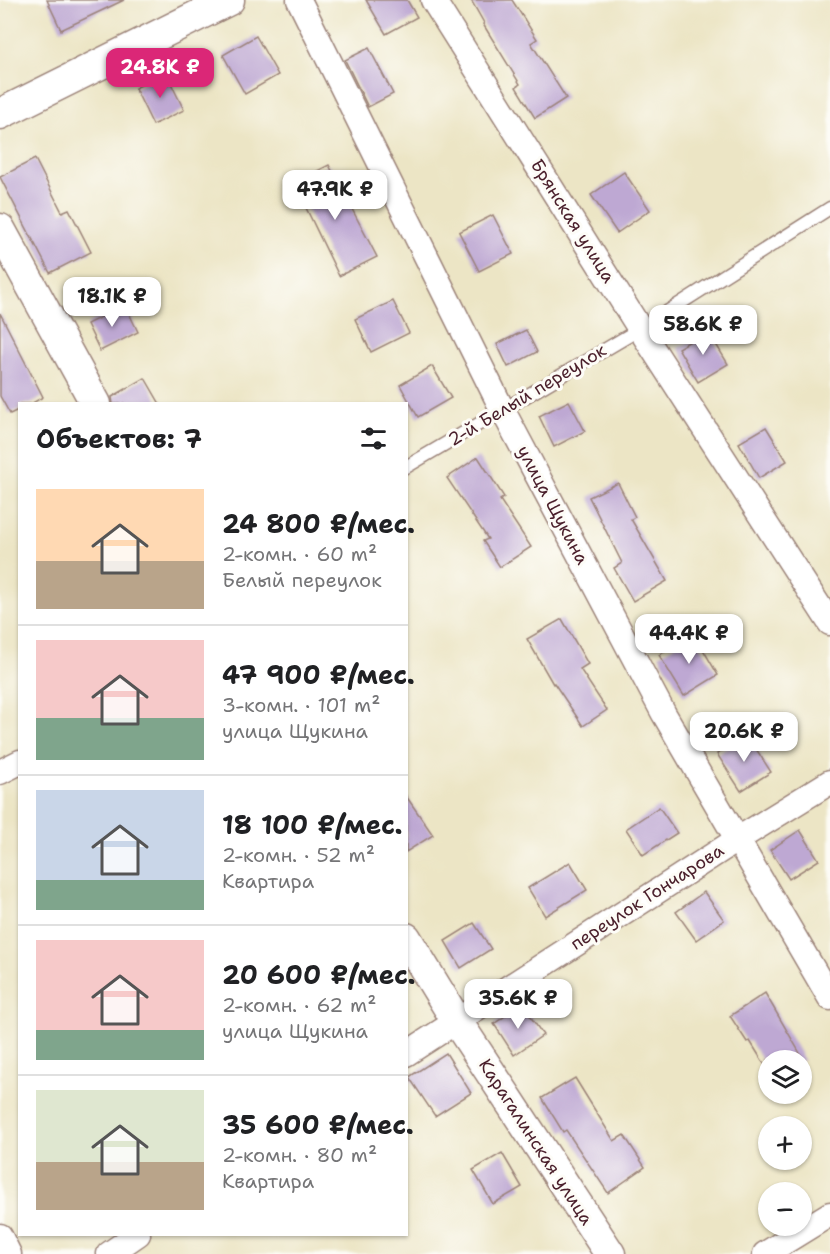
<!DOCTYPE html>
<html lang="ru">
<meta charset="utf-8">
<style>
:root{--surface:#fff;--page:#f2f2f2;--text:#202124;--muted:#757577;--line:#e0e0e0;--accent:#db2777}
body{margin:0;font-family:"Shantell Sans",sans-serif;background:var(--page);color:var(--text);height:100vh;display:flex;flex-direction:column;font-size:22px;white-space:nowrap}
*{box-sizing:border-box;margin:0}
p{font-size:20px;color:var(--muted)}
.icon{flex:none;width:33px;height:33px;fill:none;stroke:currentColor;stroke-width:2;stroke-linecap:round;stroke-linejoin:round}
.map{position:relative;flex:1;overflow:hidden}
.panel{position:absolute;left:18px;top:402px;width:390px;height:834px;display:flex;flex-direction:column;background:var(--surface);border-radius:0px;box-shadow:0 2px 4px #0004}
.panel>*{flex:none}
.controls{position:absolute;left:758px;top:1050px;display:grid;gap:12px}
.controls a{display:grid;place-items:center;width:54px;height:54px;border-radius:50%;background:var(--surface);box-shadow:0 2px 4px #0004;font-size:30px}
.price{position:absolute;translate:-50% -51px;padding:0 14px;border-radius:12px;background:#fff;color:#222;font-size:20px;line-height:39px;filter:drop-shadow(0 2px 3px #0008)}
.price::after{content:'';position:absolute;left:50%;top:36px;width:18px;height:14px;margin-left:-9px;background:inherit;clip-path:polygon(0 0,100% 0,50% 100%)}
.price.on{background:var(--accent);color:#fff}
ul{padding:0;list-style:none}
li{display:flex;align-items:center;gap:18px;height:150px;padding:0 18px}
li+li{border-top:2px solid var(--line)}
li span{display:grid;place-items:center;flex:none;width:168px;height:120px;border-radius:0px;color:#555}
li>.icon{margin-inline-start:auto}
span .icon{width:72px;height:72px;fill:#fffc;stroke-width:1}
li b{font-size:26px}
h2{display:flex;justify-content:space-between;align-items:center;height:72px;padding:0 18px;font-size:26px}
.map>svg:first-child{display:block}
.building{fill:#bea8d3}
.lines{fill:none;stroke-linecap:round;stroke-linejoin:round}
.service-casing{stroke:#9b8278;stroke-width:15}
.minor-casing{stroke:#9b8278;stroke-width:27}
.tertiary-casing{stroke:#9b8278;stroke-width:33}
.service{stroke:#fff;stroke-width:12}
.minor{stroke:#fff;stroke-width:24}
.tertiary{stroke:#fff;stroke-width:30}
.labels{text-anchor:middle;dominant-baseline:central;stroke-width:6;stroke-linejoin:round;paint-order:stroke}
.street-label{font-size:18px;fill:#4a1f2b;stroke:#fdfcf7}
</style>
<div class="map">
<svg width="830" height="1254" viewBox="0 0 830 1254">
<rect width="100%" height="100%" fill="#fdfcf7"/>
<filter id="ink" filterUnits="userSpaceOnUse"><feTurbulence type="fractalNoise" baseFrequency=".0167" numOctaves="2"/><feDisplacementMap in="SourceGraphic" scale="12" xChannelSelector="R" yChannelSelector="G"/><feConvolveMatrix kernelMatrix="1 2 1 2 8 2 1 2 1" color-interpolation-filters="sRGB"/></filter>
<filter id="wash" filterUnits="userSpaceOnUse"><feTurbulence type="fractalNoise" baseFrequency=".008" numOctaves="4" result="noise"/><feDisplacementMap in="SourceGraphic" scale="24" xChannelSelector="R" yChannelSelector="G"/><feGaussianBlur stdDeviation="1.35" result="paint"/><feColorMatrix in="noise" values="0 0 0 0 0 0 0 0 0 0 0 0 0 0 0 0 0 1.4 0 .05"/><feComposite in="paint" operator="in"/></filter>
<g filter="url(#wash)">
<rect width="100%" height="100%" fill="#ece5c5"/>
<g id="blocks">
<!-- building -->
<g class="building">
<path d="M47,0h77l-63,30z"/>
<path d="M366,0h41l10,17 -31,17z"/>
<path d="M471,0h41l25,39 -6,4 35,55 -31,20 -19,-31 4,-3 -37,-60 1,-1z"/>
<path d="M256,36l22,39 -33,19 -22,-39z"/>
<path d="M369,48l24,46 -25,13 -23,-47z"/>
<path d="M166,73l18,37 -31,15 -18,-37z"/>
<path d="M35,159l27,53 7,-3 22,43 -41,21 -50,-96z"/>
<path d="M329,165l48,92 -38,19 -45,-93z"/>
<path d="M624,172l26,38 -33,23 -26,-38z"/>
<path d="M493,215l20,39 -34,17 -20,-39z"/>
<path d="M393,301l16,32 -38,19 -16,-33z"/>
<path d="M125,305l13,27 -38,19 -13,-27z"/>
<path d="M0,313l43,84 -12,7h-11v5l-10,5 -10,-18z"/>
<path d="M526,330l11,22 -29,15 -11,-23z"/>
<path d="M708,331l20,33 -30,18 -20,-34z"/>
<path d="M432,366l19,32 -33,19 -18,-32z"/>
<path d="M145,378l15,26h-47l-1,-7z"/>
<path d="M569,401l16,30 -31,16 -15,-31z"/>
<path d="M766,427l21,34 -28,17 -20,-35z"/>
<path d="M478,457l26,40 -4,3 31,47 -31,20 -17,-26 5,-2 -41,-61z"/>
<path d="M618,483l17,34 -4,2 36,62 -34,20 -19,-33 8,-5 -33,-66z"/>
<path d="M562,619l26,45 -8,5 27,41 -24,16 -29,-43 -1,1 -26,-45z"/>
<path d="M694,634l24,41 -34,21 -25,-41z"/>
<path d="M747,735l24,37 -30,19 -24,-37z"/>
<path d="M406,796l27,39 -27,17z"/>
<path d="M659,807l18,26 -34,22 -17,-26z"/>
<path d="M800,830l19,30 -30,19 -19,-29z"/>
<path d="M570,862l17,28 -42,26 -17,-28z"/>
<path d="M704,892l20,28 -28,20 -20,-28z"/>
<path d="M474,923l17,26 -30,19 -16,-27z"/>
<path d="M765,993l39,67 -3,1 -33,-1v10l-18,-29 -3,1 -17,-26z"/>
<path d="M522,1004l21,31 -29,20 -20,-31z"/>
<path d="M446,1053l25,40 -36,23 -26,-39z"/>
<path d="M575,1078l39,63 10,-6 21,32 -37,26 -42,-63 -3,2 -21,-34z"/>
<path d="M502,1153l20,34 -29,17 -20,-34z"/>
</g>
</g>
</g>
<g filter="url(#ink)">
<use href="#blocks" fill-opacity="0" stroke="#9b8278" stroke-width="1.5"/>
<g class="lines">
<!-- service casing -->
<g class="service-casing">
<path id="service" d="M406,467l234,-138 190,-121"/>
</g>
<!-- minor casing -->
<g class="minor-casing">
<g id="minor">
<path d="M299,0l203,409 162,305 166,284"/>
<path d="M433,0l207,329 190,294"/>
<path d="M0,772l20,-10"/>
<path d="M406,1054l332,-215 92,-57"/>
<path d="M0,1236l9,18"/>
<path d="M109,1254l29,-20"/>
<path d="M765,1254l65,-40"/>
</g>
</g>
<!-- tertiary casing -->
<g class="tertiary-casing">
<g id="tertiary">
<path d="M0,114l229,-114"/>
<path d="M0,229l96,175"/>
<path d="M406,938l50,82 154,234"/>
</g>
</g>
<!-- service -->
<use href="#service" class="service"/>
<!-- minor -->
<use href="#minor" class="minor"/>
<!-- tertiary -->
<use href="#tertiary" class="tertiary"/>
</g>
</g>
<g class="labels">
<!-- street labels -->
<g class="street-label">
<text transform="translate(573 221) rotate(58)">Брянская улица</text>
<text transform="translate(527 395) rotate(-31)">2-й Белый переулок</text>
<text transform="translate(553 505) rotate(62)">улица Щукина</text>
<text transform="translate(647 897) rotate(-33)">переулок Гончарова</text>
<text transform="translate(536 1142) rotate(57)">Карагалинская улица</text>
</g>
</g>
</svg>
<div class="controls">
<a><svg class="icon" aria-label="layers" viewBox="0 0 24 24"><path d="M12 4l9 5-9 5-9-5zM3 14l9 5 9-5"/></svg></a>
<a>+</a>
<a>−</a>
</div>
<b class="price on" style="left:160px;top:99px">24.8K ₽</b>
<b class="price" style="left:335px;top:221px">47.9K ₽</b>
<b class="price" style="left:112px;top:328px">18.1K ₽</b>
<b class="price" style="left:703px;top:356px">58.6K ₽</b>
<b class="price" style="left:689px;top:665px">44.4K ₽</b>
<b class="price" style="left:744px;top:763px">20.6K ₽</b>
<b class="price" style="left:518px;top:1030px">35.6K ₽</b>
<section class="panel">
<h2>Объектов: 7<svg class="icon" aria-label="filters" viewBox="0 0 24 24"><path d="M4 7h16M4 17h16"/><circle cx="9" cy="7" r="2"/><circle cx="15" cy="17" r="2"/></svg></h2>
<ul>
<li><span style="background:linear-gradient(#ffd9b3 60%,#b9a48a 0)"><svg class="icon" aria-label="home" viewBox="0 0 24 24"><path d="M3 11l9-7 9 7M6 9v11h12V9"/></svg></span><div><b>24 800 ₽/мес.</b><p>2-комн. · 60 m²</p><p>Белый переулок</p></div></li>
<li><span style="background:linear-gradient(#f6c9c9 65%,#7fa58c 0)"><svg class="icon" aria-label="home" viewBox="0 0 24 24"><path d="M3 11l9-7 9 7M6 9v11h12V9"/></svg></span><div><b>47 900 ₽/мес.</b><p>3-комн. · 101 m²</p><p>улица Щукина</p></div></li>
<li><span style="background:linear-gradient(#c9d6e8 75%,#7fa58c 0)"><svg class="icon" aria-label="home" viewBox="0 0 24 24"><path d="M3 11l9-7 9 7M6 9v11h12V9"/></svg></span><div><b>18 100 ₽/мес.</b><p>2-комн. · 52 m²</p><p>Квартира</p></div></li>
<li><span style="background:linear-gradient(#f6c9c9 75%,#7fa58c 0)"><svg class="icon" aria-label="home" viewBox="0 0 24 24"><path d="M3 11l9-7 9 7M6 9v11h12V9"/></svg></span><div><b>20 600 ₽/мес.</b><p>2-комн. · 62 m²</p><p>улица Щукина</p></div></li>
<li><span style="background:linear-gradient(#dfe7d0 60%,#b9a48a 0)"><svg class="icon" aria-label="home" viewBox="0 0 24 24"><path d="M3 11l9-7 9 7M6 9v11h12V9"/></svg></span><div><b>35 600 ₽/мес.</b><p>2-комн. · 80 m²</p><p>Квартира</p></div></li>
</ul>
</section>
</div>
